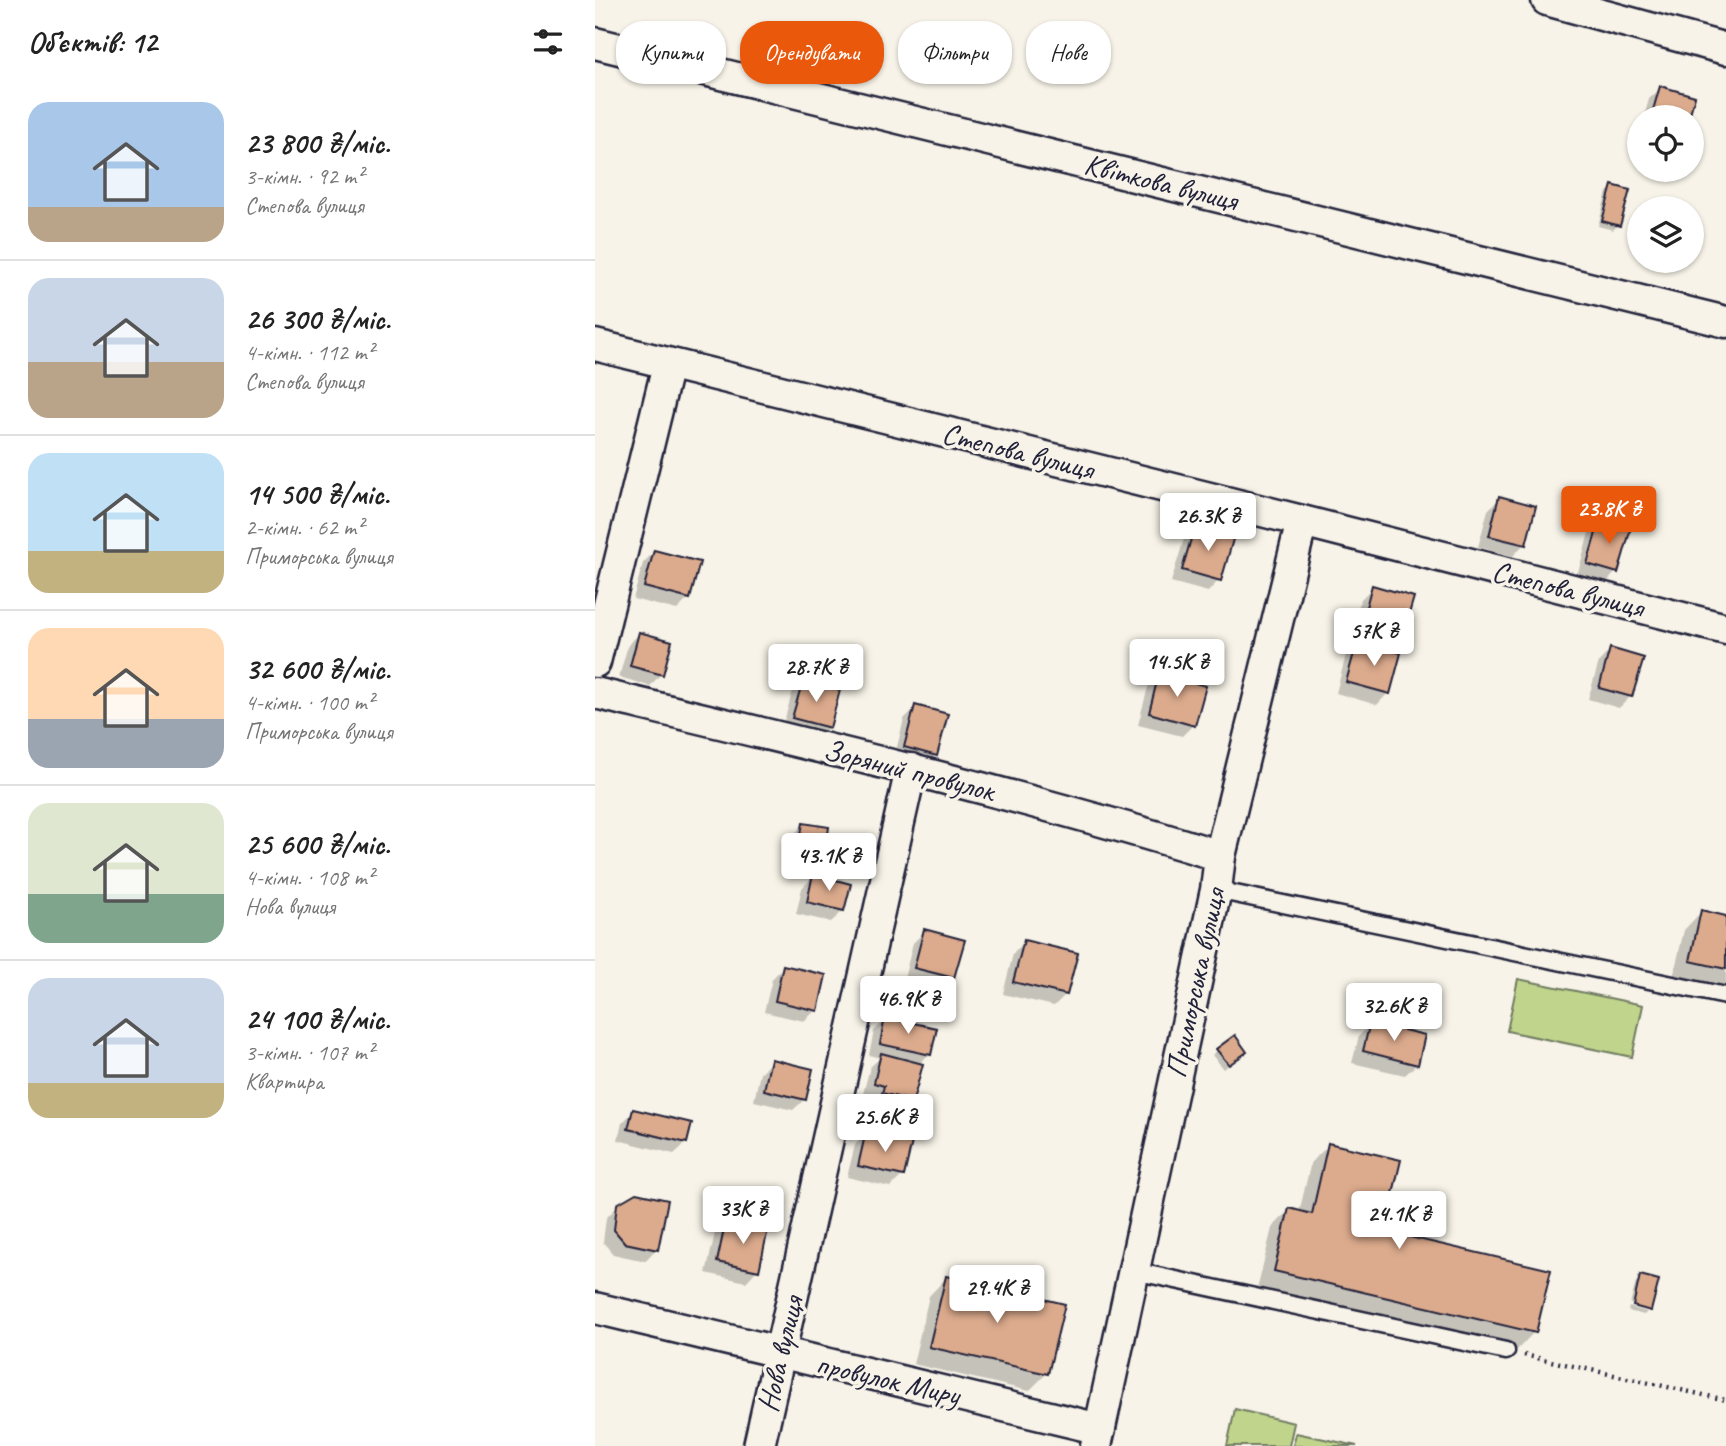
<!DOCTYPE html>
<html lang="uk">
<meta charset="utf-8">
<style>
:root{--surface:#fff;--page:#f2f2f2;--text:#222;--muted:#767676;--line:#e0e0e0;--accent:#ea580c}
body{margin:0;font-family:Caveat,sans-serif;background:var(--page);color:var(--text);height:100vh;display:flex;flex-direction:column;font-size:26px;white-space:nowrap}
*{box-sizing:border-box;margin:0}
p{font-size:23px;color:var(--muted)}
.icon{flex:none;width:38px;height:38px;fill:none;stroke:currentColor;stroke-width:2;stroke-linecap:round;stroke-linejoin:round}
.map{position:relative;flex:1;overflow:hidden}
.drawer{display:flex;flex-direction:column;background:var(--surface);width:595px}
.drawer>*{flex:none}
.hud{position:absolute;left:21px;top:21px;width:665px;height:63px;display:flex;gap:14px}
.buttons{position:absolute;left:1032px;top:105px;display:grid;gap:14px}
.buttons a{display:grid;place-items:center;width:77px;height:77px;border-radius:50%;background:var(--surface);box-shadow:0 2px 5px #0004;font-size:35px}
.price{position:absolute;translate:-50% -60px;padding:0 16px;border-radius:7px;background:#fff;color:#222;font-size:23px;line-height:46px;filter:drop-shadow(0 2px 4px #0008)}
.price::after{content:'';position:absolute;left:50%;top:42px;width:21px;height:16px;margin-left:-10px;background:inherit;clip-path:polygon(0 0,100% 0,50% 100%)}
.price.current{background:var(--accent);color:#fff}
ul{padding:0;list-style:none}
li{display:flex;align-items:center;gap:21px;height:175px;padding:0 28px}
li+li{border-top:2px solid var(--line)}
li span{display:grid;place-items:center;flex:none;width:196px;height:140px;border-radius:21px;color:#555}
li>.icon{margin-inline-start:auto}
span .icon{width:84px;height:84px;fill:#fffc;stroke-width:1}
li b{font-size:30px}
h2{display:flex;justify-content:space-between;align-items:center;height:84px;padding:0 28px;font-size:30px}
.pill{padding:0 24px;border-radius:28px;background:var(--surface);box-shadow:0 2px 5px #0004;font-size:24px;line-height:63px}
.pill.current{background:var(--accent);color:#fff}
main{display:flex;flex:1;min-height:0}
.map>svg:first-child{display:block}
.green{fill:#c0d58b;stroke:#717c63;stroke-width:2}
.shadow{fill:#0003}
.building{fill:#dcab8d;stroke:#22223b;stroke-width:2}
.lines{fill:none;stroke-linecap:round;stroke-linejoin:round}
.lane-casing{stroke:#22223b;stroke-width:21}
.street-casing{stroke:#22223b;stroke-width:35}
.path{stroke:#22223b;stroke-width:4.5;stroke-dasharray:2 5;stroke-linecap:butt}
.lane{stroke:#f7f3e8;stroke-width:16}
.street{stroke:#f7f3e8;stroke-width:30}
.labels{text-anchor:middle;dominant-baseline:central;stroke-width:7;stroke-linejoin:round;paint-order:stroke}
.street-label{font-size:30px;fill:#22223b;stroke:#f7f3e8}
</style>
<main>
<section class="drawer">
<h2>Об’єктів: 12<svg class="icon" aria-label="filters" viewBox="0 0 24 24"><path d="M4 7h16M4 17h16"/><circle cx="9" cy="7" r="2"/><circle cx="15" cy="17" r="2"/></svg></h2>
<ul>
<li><span style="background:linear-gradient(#a9c7e8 75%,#b9a48a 0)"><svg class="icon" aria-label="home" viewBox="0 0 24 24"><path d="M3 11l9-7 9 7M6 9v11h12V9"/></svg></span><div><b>23 800 ₴/міс.</b><p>3-кімн. · 92 m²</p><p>Степова вулиця</p></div></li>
<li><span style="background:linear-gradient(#c9d6e8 60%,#b9a48a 0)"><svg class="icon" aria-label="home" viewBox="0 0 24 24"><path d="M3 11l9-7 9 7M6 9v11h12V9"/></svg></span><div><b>26 300 ₴/міс.</b><p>4-кімн. · 112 m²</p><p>Степова вулиця</p></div></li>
<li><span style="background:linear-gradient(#bfe0f5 70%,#c2b280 0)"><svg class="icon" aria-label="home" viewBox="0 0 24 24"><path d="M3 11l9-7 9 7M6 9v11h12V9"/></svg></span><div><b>14 500 ₴/міс.</b><p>2-кімн. · 62 m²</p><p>Приморська вулиця</p></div></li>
<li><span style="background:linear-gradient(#ffd9b3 65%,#9aa5b1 0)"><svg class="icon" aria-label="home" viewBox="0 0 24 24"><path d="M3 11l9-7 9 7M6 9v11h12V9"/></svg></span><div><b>32 600 ₴/міс.</b><p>4-кімн. · 100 m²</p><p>Приморська вулиця</p></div></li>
<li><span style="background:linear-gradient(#dfe7d0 65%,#7fa58c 0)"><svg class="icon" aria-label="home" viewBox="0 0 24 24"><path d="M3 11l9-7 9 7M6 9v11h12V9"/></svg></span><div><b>25 600 ₴/міс.</b><p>4-кімн. · 108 m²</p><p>Нова вулиця</p></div></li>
<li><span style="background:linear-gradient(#c9d6e8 75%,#c2b280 0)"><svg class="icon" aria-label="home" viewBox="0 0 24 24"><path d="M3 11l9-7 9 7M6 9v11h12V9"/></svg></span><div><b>24 100 ₴/міс.</b><p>3-кімн. · 107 m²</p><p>Квартира</p></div></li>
</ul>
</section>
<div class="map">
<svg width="1131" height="1446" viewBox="0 0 1131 1446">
<rect width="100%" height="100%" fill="#f7f3e8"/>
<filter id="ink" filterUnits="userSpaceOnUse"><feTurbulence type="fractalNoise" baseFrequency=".0143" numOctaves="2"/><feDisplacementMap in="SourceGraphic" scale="14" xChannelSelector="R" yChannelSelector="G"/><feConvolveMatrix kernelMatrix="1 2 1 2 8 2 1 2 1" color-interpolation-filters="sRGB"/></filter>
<g filter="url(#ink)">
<!-- green -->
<g class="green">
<path d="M923,979l125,26 -11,52 -125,-26z"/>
<path d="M640,1409l59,14 -5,23h-62z"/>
<path d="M701,1433l61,13h-64z"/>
</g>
<!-- shadow -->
<g class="shadow">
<path d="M1066,88l32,9 -5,20h-44l5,-18z"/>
<path d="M1018,187l5,38 -5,5 -15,-4 9,-34z"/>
<path d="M905,498l24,46 -11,12 -35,-9 10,-37z"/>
<path d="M1005,521l16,51 -11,12 -28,-8 12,-43z"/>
<path d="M600,527l24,53 -11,12 -37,-10 13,-43z"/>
<path d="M59,552l34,47 -11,11 -44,-11 10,-36z"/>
<path d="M778,587l29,46 -12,12 -39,-12 10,-34z"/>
<path d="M44,634l22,40 -11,12 -31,-9 9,-32z"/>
<path d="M762,643l31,50 -11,12 -41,-12 10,-38z"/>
<path d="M1015,650l21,46 -12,12 -31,-9 11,-37z"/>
<path d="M565,675l33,50 -11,11 -44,-11 10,-38z"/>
<path d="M208,682l35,9 -10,37 -12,11 -34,-10 10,-36z"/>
<path d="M321,707l19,48 -11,12 -30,-8 10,-40z"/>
<path d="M208,825l20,29 -12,12 -24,-4 5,-26z"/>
<path d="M219,876l29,35 -12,11 -35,-8 6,-26z"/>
<path d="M1106,912l25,6v72l-53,-12 11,-48z"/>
<path d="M330,931l28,46 -12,12 -37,-10 9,-36z"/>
<path d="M429,942l42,52 -12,12 -51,-12 10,-40z"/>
<path d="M188,967l33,43 -12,11 -40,-9 8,-33z"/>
<path d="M291,1019l43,35 -11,11 -6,35 -12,11 -28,-7 2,-7 -11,-3 7,-27 10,-9 -11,-3 5,-24z"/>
<path d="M775,1024l47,40 -12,11 -53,-12 7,-27z"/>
<path d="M622,1050l23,7 -17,12 -11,-14z"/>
<path d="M177,1061l33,38 -12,11 -39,-9 6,-28z"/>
<path d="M39,1111l52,32 -12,11 -56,-14 4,-17z"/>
<path d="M271,1133l36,43 -12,11 -43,-10 8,-32z"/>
<path d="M734,1145l53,87 152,100 -17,18 -260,-61 15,-61 17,-18 10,3 12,-51z"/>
<path d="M23,1206l38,43 -11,12 -32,-7 -10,-12 3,-24z"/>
<path d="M132,1222l30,48 -11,12 -40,-9 9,-40z"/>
<path d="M1046,1277l8,33 -1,1v-3l-18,-4 6,-22z"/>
<path d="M351,1278l101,95 -18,18 -116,-27 16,-68z"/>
<path d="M1034,1307l18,5 -3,3 -16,-4z"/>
</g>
<!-- building -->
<g class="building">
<path d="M1065,86l35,10 -6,21h-38z"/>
<path d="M1017,185l18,5 -10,36 -18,-5z"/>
<path d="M904,496l37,10 -10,39 -37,-9z"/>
<path d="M1005,519l31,9 -13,45 -31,-9z"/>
<path d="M600,525l39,11 -13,45 -39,-11z"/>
<path d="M59,550l46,12 -10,37 -46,-12z"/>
<path d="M777,585l42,12 -11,37 -41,-12z"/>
<path d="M44,632l33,9 -9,34 -33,-9z"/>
<path d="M762,642l44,11 -11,41 -44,-12z"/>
<path d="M1015,648l34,10 -12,39 -33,-9z"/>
<path d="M564,673l47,13 -11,40 -46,-13z"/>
<path d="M208,680l37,10 -10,38 -38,-10z"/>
<path d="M320,705l33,9 -11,42 -33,-9z"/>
<path d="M208,823l26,4 -4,28 -27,-5z"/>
<path d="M218,874l38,10 -7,27 -37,-9z"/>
<path d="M1106,910l25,6v53l-36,-8z"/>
<path d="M329,929l41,11 -11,38 -40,-10z"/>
<path d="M429,940l54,13 -11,42 -54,-13z"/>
<path d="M188,965l43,10 -8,36 -43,-10z"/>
<path d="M290,1017l52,11 -6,27 -51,-11z"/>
<path d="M775,1022l55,13 -7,30 -55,-14z"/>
<path d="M640,1035l12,17 -18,13 -13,-16z"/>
<path d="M286,1053l42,11 -10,37 -31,-8 2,-7 -10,-3z"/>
<path d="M176,1059l42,10 -7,31 -42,-10z"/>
<path d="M38,1109l59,14 -5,20 -59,-14z"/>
<path d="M271,1131l46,11 -8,34 -46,-10z"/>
<path d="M733,1143l73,17 -17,71 167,39 -15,63 -262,-62 15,-63 23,6z"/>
<path d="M41,1193l32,7 -10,50 -33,-7 -11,-13 3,-26z"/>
<path d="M131,1220l42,9 -9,42 -42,-9z"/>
<path d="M1045,1275l19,5 -8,31 -18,-5z"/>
<path d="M351,1276l119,28 -17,70 -119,-27z"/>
</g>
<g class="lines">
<!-- lane casing -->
<g class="lane-casing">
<g id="lane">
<path d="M621,890l510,106"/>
<path d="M539,1271l372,80"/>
</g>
</g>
<!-- street casing -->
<g class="street-casing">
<g id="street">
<path d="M952,0l179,49"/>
<path d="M0,43l1131,279"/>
<path d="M0,345l707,176 424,108"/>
<path d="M0,662l73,-297"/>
<path d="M0,693c209,50 419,99 625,163"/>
<path d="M0,1308l505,121"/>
<path d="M164,1446l152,-677"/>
<path d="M501,1446l120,-556 4,-34 82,-335"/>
</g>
</g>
<!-- path -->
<path class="path" d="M929,1355l202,45"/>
<!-- lane -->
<use href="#lane" class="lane"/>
<!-- street -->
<use href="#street" class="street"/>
</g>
</g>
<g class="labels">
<!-- street labels -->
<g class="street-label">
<text transform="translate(566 182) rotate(14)">Квіткова вулиця</text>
<text transform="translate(423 451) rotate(14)">Степова вулиця</text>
<text transform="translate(973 589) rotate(14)">Степова вулиця</text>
<text transform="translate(314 770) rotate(14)">Зоряний провулок</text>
<text transform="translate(600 983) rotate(-78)">Приморська вулиця</text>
<text transform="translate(185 1354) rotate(-77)">Нова вулиця</text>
<text transform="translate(293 1379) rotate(13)">провулок Миру</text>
</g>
</g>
</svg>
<div class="buttons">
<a><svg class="icon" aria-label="locate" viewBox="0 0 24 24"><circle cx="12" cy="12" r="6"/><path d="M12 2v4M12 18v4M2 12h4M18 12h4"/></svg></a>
<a><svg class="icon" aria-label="layers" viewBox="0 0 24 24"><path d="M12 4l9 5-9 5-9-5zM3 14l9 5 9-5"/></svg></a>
</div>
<b class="price current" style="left:1014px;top:546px">23.8K ₴</b>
<b class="price" style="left:613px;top:553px">26.3K ₴</b>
<b class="price" style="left:779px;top:668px">57K ₴</b>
<b class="price" style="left:582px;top:699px">14.5K ₴</b>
<b class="price" style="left:221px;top:704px">28.7K ₴</b>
<b class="price" style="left:234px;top:893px">43.1K ₴</b>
<b class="price" style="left:313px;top:1036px">46.9K ₴</b>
<b class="price" style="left:799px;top:1043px">32.6K ₴</b>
<b class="price" style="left:290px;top:1154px">25.6K ₴</b>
<b class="price" style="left:148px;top:1246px">33K ₴</b>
<b class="price" style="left:804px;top:1251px">24.1K ₴</b>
<b class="price" style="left:402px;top:1325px">29.4K ₴</b>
<div class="hud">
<a class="pill">Купити</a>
<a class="pill current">Орендувати</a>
<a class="pill">Фільтри</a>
<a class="pill">Нове</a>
</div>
</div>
</main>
